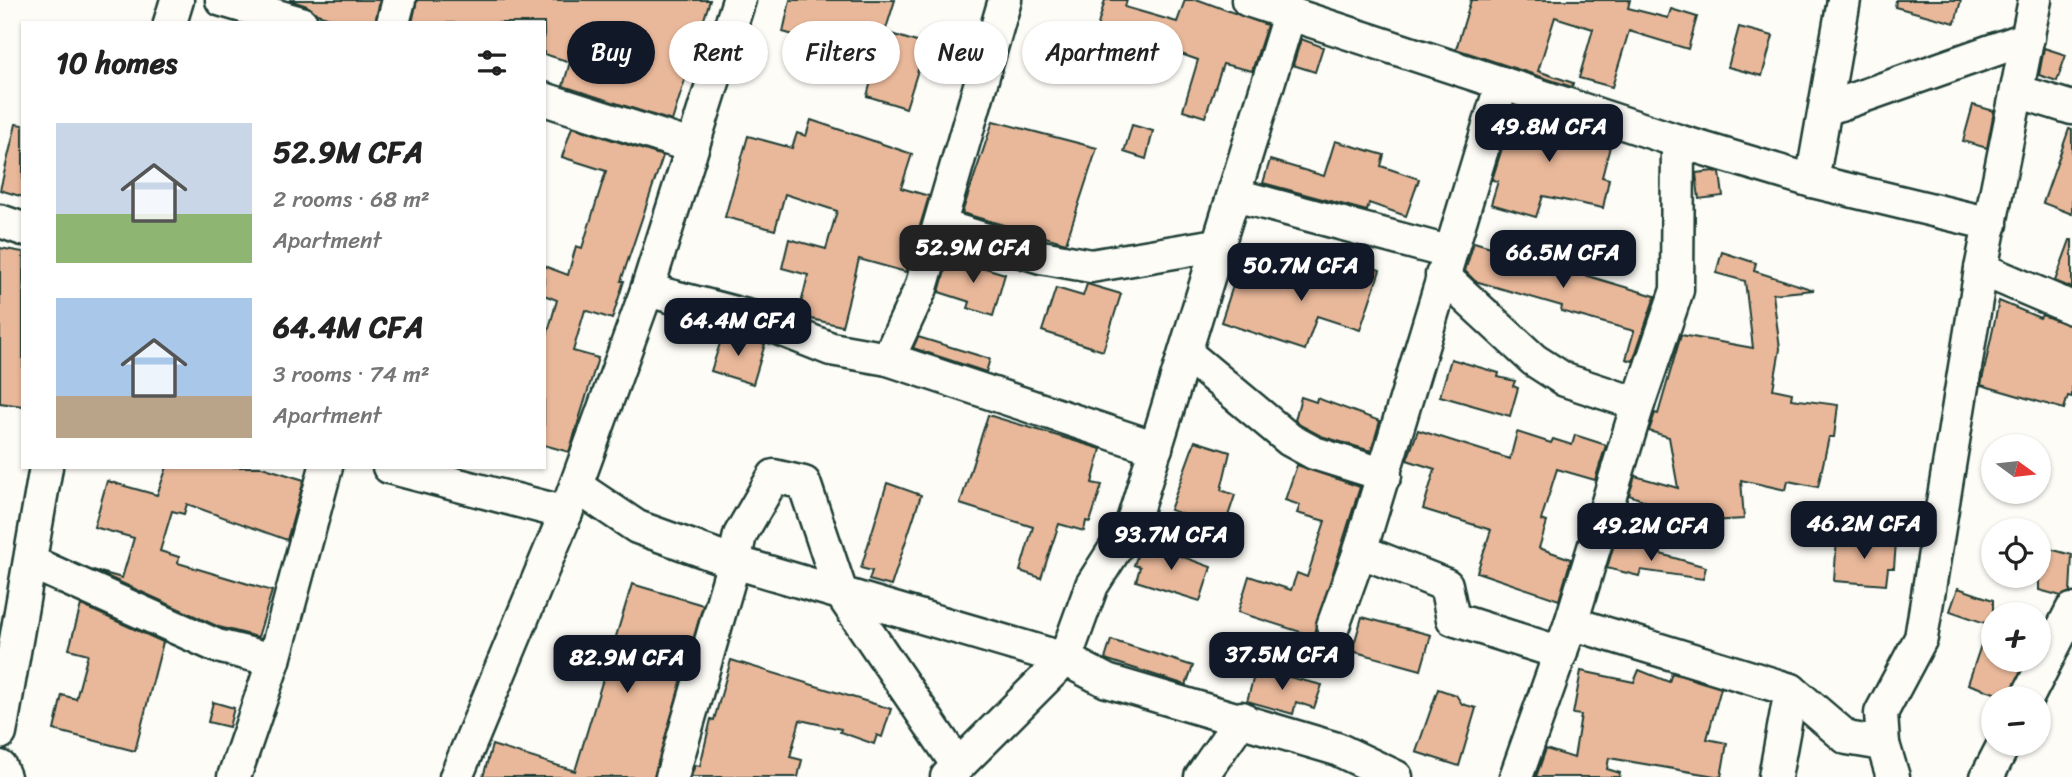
<!DOCTYPE html>
<meta charset="utf-8">
<style>
:root{--surface:#fff;--page:#f2f2f2;--text:#222;--muted:#767676;--accent:#111827}
body{margin:0;font-family:Sriracha,sans-serif;background:var(--page);color:var(--text);height:100vh;display:flex;flex-direction:column;font-size:26px;white-space:nowrap}
*{box-sizing:border-box;margin:0}
p{font-size:23px;color:var(--muted)}
.icon{flex:none;width:38px;height:38px;fill:none;stroke:currentColor;stroke-width:2;stroke-linecap:round;stroke-linejoin:round}
.map{position:relative;flex:1;overflow:hidden}
.details{position:absolute;left:21px;top:21px;width:525px;height:448px;display:flex;flex-direction:column;background:var(--surface);border-radius:0px;box-shadow:0 2px 5px #0004}
.details>*{flex:none}
.guide{position:absolute;left:567px;top:21px;width:665px;height:63px;display:flex;gap:14px}
.needle{width:46px;rotate:105deg}
.fabs{position:absolute;left:1981px;top:434px;display:grid;gap:14px}
.fabs a{display:grid;place-items:center;width:70px;height:70px;border-radius:50%;background:var(--surface);box-shadow:0 2px 5px #0004;font-size:35px}
.price{position:absolute;translate:-50% -60px;padding:0 16px;border-radius:14px;background:var(--accent);color:#fff;font-size:23px;line-height:46px;filter:drop-shadow(0 2px 4px #0008)}
.price::after{content:'';position:absolute;left:50%;top:42px;width:21px;height:16px;margin-left:-10px;background:inherit;clip-path:polygon(0 0,100% 0,50% 100%)}
.price.on{background:#222;color:#fff}
ul{padding:0;list-style:none}
li{display:flex;align-items:center;gap:21px;height:175px;padding:0 35px}
li span{display:grid;place-items:center;flex:none;width:196px;height:140px;border-radius:0px;color:#555}
li>.icon{margin-inline-start:auto}
span .icon{width:84px;height:84px;fill:#fffc;stroke-width:1}
li b{font-size:30px}
h2{display:flex;justify-content:space-between;align-items:center;height:84px;padding:0 35px;font-size:30px}
.pill{padding:0 24px;border-radius:32px;background:var(--surface);box-shadow:0 2px 5px #0004;font-size:24px;line-height:63px}
.pill.on{background:var(--accent);color:#fff}
.map>svg:first-child{display:block}
.building{fill:#e9b89a;stroke:#1f3d34;stroke-width:2}
.lines{fill:none;stroke-linecap:round;stroke-linejoin:round}
.minor-casing{stroke:#1f3d34;stroke-width:37}
.minor{stroke:#fdfcf7;stroke-width:32}
</style>
<div class="map">
<svg width="2072" height="777" viewBox="0 0 2072 777">
<rect width="100%" height="100%" fill="#fdfcf7"/>
<filter id="ink" filterUnits="userSpaceOnUse"><feTurbulence type="fractalNoise" baseFrequency=".0143" numOctaves="2"/><feDisplacementMap in="SourceGraphic" scale="14" xChannelSelector="R" yChannelSelector="G"/><feConvolveMatrix kernelMatrix="1 2 1 2 8 2 1 2 1" color-interpolation-filters="sRGB"/></filter>
<g filter="url(#ink)">
<!-- building -->
<g class="building">
<path d="M289,0h91l-5,23h-27l-31,-9 -10,-8z"/>
<path d="M417,0h293l-38,121 -109,-35 7,-24 -26,-8v-31h-132z"/>
<path d="M790,0h105l-10,32 41,13 -20,63 -39,-12 10,-37 -94,-27z"/>
<path d="M1105,0h22l-2,7 52,15 8,-22h14l68,25 -15,46 -29,-7 -18,53 -22,-7 15,-50 -51,-18 -3,8 -49,-15z"/>
<path d="M1471,0h159l-2,8 40,10 3,-9 26,8 -9,32 -59,-18 -17,56 -33,-9 14,-49 -38,-12 -17,54 35,12 -1,4 -116,-38z"/>
<path d="M1896,0h65l-6,23 -60,-16z"/>
<path d="M1739,27l34,9 -11,40 -34,-9z"/>
<path d="M1301,39l22,8 -8,25 -22,-7z"/>
<path d="M2044,48l22,7 -9,26 -18,-6z"/>
<path d="M1973,105l21,6 -7,37 -24,-7z"/>
<path d="M1515,107l97,32 -10,38 7,2 -6,29 -60,-12 -7,21 -45,-13 7,-23 -6,-1z"/>
<path d="M811,120l101,34 -11,34 28,8 -23,76 -47,-13 -17,67 -44,-10 10,-41 -26,-7 7,-29 37,10 11,-38 -52,-17 -10,36 -50,-13 23,-81 44,12 5,-15 9,3z"/>
<path d="M993,121l104,27 -31,95 -104,-30z"/>
<path d="M16,124l7,1v72l-23,-7z"/>
<path d="M1132,125l21,6 -7,28 -22,-7z"/>
<path d="M572,127l91,29 -42,125h3l-12,38 -27,-9 -12,41 25,7 -29,94 -25,-7v-99l13,-46 -13,-5v-29l24,9 8,-29 6,2 24,-77 -44,-14z"/>
<path d="M2069,129l3,1v84l-29,-11z"/>
<path d="M1335,141l49,14 -3,11 38,13 -13,37 -37,-13 -2,8 -104,-28 7,-23 54,16z"/>
<path d="M1714,171l6,2 3,23 -24,3 -3,-26z"/>
<path d="M2070,240h2v48l-17,-7z"/>
<path d="M1474,242l181,54 -22,65 -7,-2 8,-28 -73,-20 1,-5 -87,-25 -10,-10z"/>
<path d="M0,248l23,4v154l-23,-3z"/>
<path d="M1722,252l34,11 -2,8 60,19 -41,4 7,55 -7,40 19,4 -1,6 47,6 -4,32h-5l-11,50 -30,-6 -2,9 -45,-10 3,39 -87,5 1,-18 -29,-11 6,-19 43,12 -9,-51 -20,-6 6,-18 3,1 23,-79 72,13 -8,-67 -29,-8z"/>
<path d="M1340,256l40,14 -20,60 -43,-14 -12,34 -84,-28 15,-45 10,3 2,-7 23,7 2,-5 20,7 2,-7 35,12z"/>
<path d="M949,257l56,17 -12,42 -25,-8 2,-6 -31,-10z"/>
<path d="M1087,284l34,10 -18,57 -61,-20 14,-43 27,8z"/>
<path d="M1999,301l41,17 2,-3 30,11v71l-4,-1 -4,13 -83,-24z"/>
<path d="M724,331l41,13 -12,40 -42,-13z"/>
<path d="M918,337l72,22 -4,13 -73,-24z"/>
<path d="M1451,359l48,14 -1,4 17,4 -2,5 5,2 -8,28 -70,-20z"/>
<path d="M1301,397l15,5 1,-4 63,23 -9,30 -50,-15 -21,-11 -5,-5z"/>
<path d="M988,415l113,34 -9,34 10,2 -12,37 -4,-1 -2,10 -25,-7 -18,54 -21,-7 13,-44 -73,-23z"/>
<path d="M1418,430l92,29 7,-27 34,11 2,-4 19,6 3,-10 31,10 -11,35 -38,-11 -16,51 6,2 -8,26 32,11 -12,41 -82,-28 14,-42 -68,-21 12,-40 -28,-9z"/>
<path d="M1195,441l35,11 -9,38 14,5 -11,33 -54,-18z"/>
<path d="M1297,465l63,22 -47,149 -75,-24 11,-36 42,14 6,-17 10,4 18,-56 -28,-8 3,-8 -15,-5z"/>
<path d="M167,467h95l42,13 -17,60 -100,-36 -3,10 -12,-3 -12,40 19,6 -1,6 94,28 -14,46 -39,-10 -126,-57 29,8 12,-40 -40,-11 13,-46 50,14z"/>
<path d="M887,483l34,12 -30,91 -22,-6 3,-9 -11,-3z"/>
<path d="M1837,538l59,4 -2,26h-6l-2,17 -52,-4z"/>
<path d="M1615,541l91,26 -3,12 -62,-9 -2,6 -32,-8z"/>
<path d="M1142,542l69,25 -11,34 -64,-20 4,-14 -6,-2z"/>
<path d="M2039,546l33,9 -2,37 -9,4 -22,-6z"/>
<path d="M632,584l71,21 -49,172h-171l9,-32 83,26z"/>
<path d="M1958,588l35,12v60h33l-17,38 -41,-14 20,-60 -38,-13z"/>
<path d="M81,605l82,37 -28,109 -81,-21 8,-35 14,4 12,-45 -19,-5z"/>
<path d="M1362,617l69,18 -10,35 -69,-19z"/>
<path d="M1111,640l82,26 -7,19 -81,-26z"/>
<path d="M731,660l160,49 -9,28 -5,-2 -3,9 -34,-12 1,-3 -41,-9 -10,37 12,3 -4,17h-107l4,-12 5,1 11,-47 3,1z"/>
<path d="M1256,669l66,16 -8,23 -18,-6 -3,12 -46,-13z"/>
<path d="M1639,670l30,12 3,-9 49,15 -14,51 20,4 -6,34 -112,-19 -2,11 13,4 -1,4h-83l10,-28 28,9 7,-43 -8,-1 8,-43 53,11z"/>
<path d="M1438,689l18,6 6,9 14,4 -17,58 -43,-14z"/>
<path d="M213,702l21,6 -5,19 -21,-5z"/>
</g>
<g class="lines">
<!-- minor casing -->
<g class="minor-casing">
<g id="minor">
<path d="M222,0l79,23"/>
<path d="M1248,0l430,141 134,40 179,43"/>
<path d="M170,23l7,-23"/>
<path d="M393,23l6,-23"/>
<path d="M2017,91l55,17"/>
<path d="M544,99l147,47"/>
<path d="M1826,109l202,-71"/>
<path d="M1812,181l32,-181"/>
<path d="M1235,195l213,57"/>
<path d="M0,221l23,8"/>
<path d="M941,226l100,31 50,9 125,-21"/>
<path d="M1981,269l91,39"/>
<path d="M1442,275l92,85 31,20 73,24"/>
<path d="M647,290l103,27 81,32 57,10 268,89"/>
<path d="M1187,354l103,86 24,13 71,22"/>
<path d="M888,359l33,-71 84,-288"/>
<path d="M389,467l177,46"/>
<path d="M576,486l61,41 97,35 -62,215"/>
<path d="M1360,551l142,-468"/>
<path d="M30,562l187,84 57,14"/>
<path d="M1571,623l220,67 56,48 36,6 10,33"/>
<path d="M1333,626l27,-75 86,34 7,34 108,34"/>
<path d="M2027,698l45,-88"/>
<path d="M0,733l46,-266"/>
<path d="M1883,744l-2,-31 40,-75 60,-369 54,-269"/>
<path d="M957,764l-116,-171 -37,-110 -30,-7 -34,59 -6,27 331,97 42,22 230,68 59,28"/>
<path d="M0,767l4,10"/>
<path d="M234,777l40,-117 52,-193"/>
<path d="M456,777l110,-264 81,-223 92,-290"/>
<path d="M947,777l118,-118 27,-74 41,-64 157,-509"/>
<path d="M1201,777l41,-59"/>
<path d="M1516,777l55,-154 67,-219 39,-114 1,-149"/>
<path d="M1775,777l16,-87"/>
<path d="M1987,777l17,-33"/>
</g>
</g>
<!-- minor -->
<use href="#minor" class="minor"/>
</g>
</g>
</svg>
<div class="fabs">
<a><svg class="needle" viewBox="-14 -14 28 28"><path d="M0-13l5 13h-10z" fill="#e53935"/><path d="M0 13l5-13h-10z" fill="#767676"/></svg></a>
<a><svg class="icon" aria-label="locate" viewBox="0 0 24 24"><circle cx="12" cy="12" r="6"/><path d="M12 2v4M12 18v4M2 12h4M18 12h4"/></svg></a>
<a>+</a>
<a>−</a>
</div>
<b class="price" style="left:1549px;top:164px">49.8M CFA</b>
<b class="price on" style="left:973px;top:285px">52.9M CFA</b>
<b class="price" style="left:1563px;top:290px">66.5M CFA</b>
<b class="price" style="left:1301px;top:303px">50.7M CFA</b>
<b class="price" style="left:738px;top:358px">64.4M CFA</b>
<b class="price" style="left:1864px;top:561px">46.2M CFA</b>
<b class="price" style="left:1651px;top:563px">49.2M CFA</b>
<b class="price" style="left:1171px;top:572px">93.7M CFA</b>
<b class="price" style="left:1282px;top:692px">37.5M CFA</b>
<b class="price" style="left:627px;top:695px">82.9M CFA</b>
<div class="guide">
<a class="pill on">Buy</a>
<a class="pill">Rent</a>
<a class="pill">Filters</a>
<a class="pill">New</a>
<a class="pill">Apartment</a>
</div>
<section class="details">
<h2>10 homes<svg class="icon" aria-label="filters" viewBox="0 0 24 24"><path d="M4 7h16M4 17h16"/><circle cx="9" cy="7" r="2"/><circle cx="15" cy="17" r="2"/></svg></h2>
<ul>
<li><span style="background:linear-gradient(#c9d6e8 65%,#8fb573 0)"><svg class="icon" aria-label="home" viewBox="0 0 24 24"><path d="M3 11l9-7 9 7M6 9v11h12V9"/></svg></span><div><b>52.9M CFA</b><p>2 rooms · 68 m²</p><p>Apartment</p></div></li>
<li><span style="background:linear-gradient(#a9c7e8 70%,#b9a48a 0)"><svg class="icon" aria-label="home" viewBox="0 0 24 24"><path d="M3 11l9-7 9 7M6 9v11h12V9"/></svg></span><div><b>64.4M CFA</b><p>3 rooms · 74 m²</p><p>Apartment</p></div></li>
</ul>
</section>
</div>
